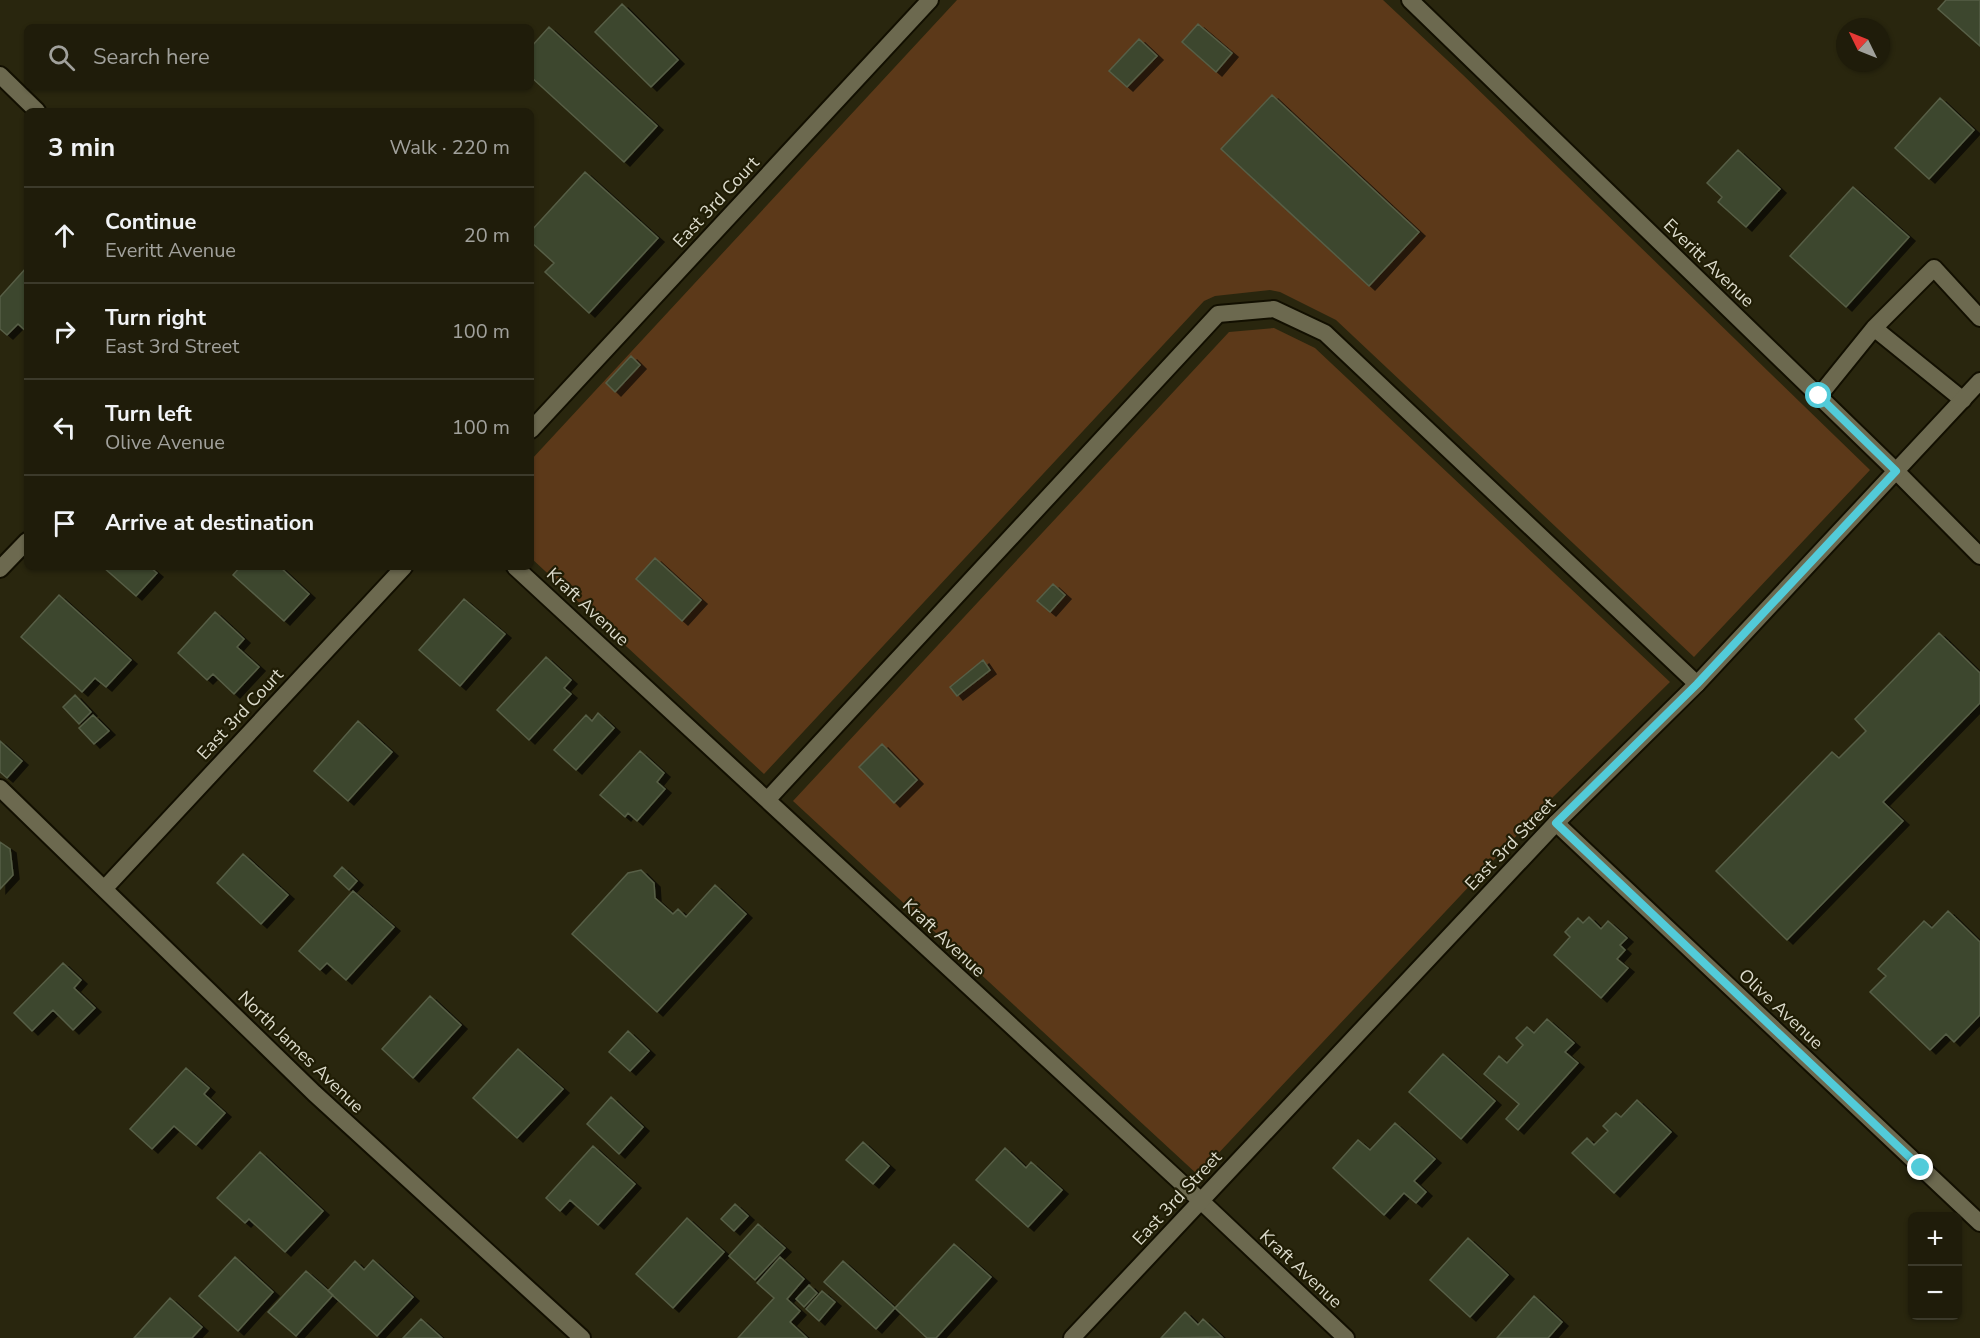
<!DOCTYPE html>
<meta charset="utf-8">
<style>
body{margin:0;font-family:"Nunito Sans",sans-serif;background:#272513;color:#f1f3f6}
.controls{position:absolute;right:18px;bottom:18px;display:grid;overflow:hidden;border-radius:9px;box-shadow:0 2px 4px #0004}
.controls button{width:54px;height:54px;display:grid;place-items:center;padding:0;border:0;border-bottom:2px solid #3c3a2b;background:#1f1c0a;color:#f1f3f6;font:30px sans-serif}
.compass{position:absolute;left:1836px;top:18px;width:54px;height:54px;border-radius:50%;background:#1f1c0a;box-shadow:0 2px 4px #0004;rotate:313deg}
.stop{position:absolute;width:18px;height:18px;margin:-14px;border:4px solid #52cbd9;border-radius:50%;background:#fff}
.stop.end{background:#52cbd9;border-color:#fff;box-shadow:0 2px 6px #0008}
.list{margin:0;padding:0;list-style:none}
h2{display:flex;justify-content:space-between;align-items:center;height:78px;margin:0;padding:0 24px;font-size:26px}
h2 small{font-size:20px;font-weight:400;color:#a1a19c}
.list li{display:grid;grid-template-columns:39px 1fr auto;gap:18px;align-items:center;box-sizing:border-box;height:96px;padding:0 24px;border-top:2px solid #3c3a2b}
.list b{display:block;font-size:22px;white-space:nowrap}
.list p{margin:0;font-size:20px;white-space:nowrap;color:#a1a19c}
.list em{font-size:20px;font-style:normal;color:#a1a19c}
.icon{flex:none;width:33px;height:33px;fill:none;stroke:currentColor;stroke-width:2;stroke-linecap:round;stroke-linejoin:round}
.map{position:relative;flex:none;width:1980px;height:1338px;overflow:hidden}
.search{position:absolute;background:#1f1c0a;box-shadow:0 2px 4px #0004;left:24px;top:24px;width:510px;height:66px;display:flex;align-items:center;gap:15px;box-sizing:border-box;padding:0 21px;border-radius:9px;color:#a1a19c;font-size:22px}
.panel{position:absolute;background:#1f1c0a;box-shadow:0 2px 4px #0004;left:24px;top:108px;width:510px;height:462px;border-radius:9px}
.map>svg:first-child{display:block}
</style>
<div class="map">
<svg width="1980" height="1338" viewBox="0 0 1980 1338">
<defs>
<filter id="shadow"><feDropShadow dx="6" dy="4" stdDeviation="0" flood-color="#0009"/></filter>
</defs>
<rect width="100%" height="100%" fill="#29260e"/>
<!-- green -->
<path fill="#5c3919" d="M957 0H1383L1462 74 1870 470 1694 657 1336 320 1280 292 1270 290 1215 296 1204 301 764 774 531 558V460Z
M1274 328 1315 348 1670 682 1553 797 1198 1175 793 801 1229 332Z"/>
<!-- building -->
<path fill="#3e462e" stroke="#575f46" stroke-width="1.5" filter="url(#shadow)" d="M1946 0H1980V46L1938 9Z
M622 4 678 60 651 87 595 32Z
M1198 24 1232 53 1216 72 1182 42Z
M549 27 657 126 624 162 531 77V47Z
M1139 39 1157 56 1127 87 1109 71Z
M1272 95 1419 232 1369 286 1221 149Z
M1940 98 1974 130 1929 179 1895 148Z
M1738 150 1780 189 1746 227 1718 202 1722 197 1707 183Z
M585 172 658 238 589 313 545 272 554 263 531 242V231Z
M1853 187 1909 237 1846 307 1790 256Z
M27 267V332L18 324 7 335 0 329V297Z
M631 356 640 365 615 392 606 383Z
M655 558 701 600 682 621 636 579Z
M103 567H150L157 573 136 596Z
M240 567H280L309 594 284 621 233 575Z
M1053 584 1065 595 1050 612 1037 601Z
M59 595 131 660 106 687 95 678 82 692 21 637Z
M464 599 505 634 460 686 419 650Z
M215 612 244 639 237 647 259 667 234 694 213 674 207 680 178 653Z
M1939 633 1980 673V703L1883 802 1903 821 1787 940 1716 871 1832 752 1839 758 1866 731 1855 719Z
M546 657 571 680 564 688 571 694 529 740 497 710Z
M983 660 990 670 957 696 950 687Z
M75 695 91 712 79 724 63 707Z
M598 713 614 728 576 770 554 750 586 715 592 721Z
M93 715 109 731 94 744 79 728Z
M358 721 392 752 348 801 314 771Z
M0 741 22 761 7 778 0 772Z
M882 744 917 780 894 803 859 767Z
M640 751 664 773 657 782 665 789 637 821 628 813 625 817 600 795Z
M0 842 10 849 13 875 0 889Z
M243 854 288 895 261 924 217 883Z
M342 867 357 881 349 890 334 876Z
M641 870 654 883 655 898 673 914 678 909 686 917 715 885 746 914 657 1012 572 934 628 873Z
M353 891 394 927 346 980 327 963 320 970 299 951Z
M1948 911 1980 942V1015L1954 1042 1946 1034 1930 1050 1870 992 1886 976 1878 969 1924 921 1932 928Z
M1589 917 1601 929 1608 921 1627 938 1620 945 1625 950 1617 959 1628 968 1601 998 1554 955 1570 937 1565 932 1578 918 1583 923Z
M63 963 81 980 74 988 95 1008 73 1030 53 1010 32 1031 14 1013Z
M430 996 461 1025 413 1078 382 1049Z
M1547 1019 1574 1043 1565 1052 1578 1063 1518 1130 1506 1119 1519 1104 1484 1074 1499 1056 1507 1063 1523 1045 1516 1038 1527 1027 1534 1033Z
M628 1031 649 1051 630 1071 609 1052Z
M518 1049 563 1089 517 1138 473 1098Z
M1443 1054 1495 1101 1461 1139 1409 1092Z
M186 1068 209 1088 204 1094 225 1113 196 1145 174 1126 152 1149 130 1129Z
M611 1097 643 1127 619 1154 587 1124Z
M1637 1100 1671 1132 1614 1193 1572 1153 1587 1138 1594 1145 1608 1131 1603 1126 1616 1113 1621 1117Z
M1395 1123 1435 1159 1414 1181 1426 1192 1416 1203 1404 1193 1384 1215 1333 1168 1358 1140 1370 1150Z
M863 1142 889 1166 873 1184 846 1160Z
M593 1146 635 1184 598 1225 570 1200 560 1211 546 1198Z
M1005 1148 1026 1168 1031 1162 1062 1190 1028 1227 976 1180Z
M260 1152 323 1211 285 1252 249 1219 245 1223 217 1198Z
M735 1204 748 1216 734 1231 721 1219Z
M687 1218 724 1252 673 1308 636 1274Z
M758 1224 785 1248 755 1280 729 1256Z
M1468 1238 1508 1275 1470 1317 1430 1280Z
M954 1244 991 1277 936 1338H927L895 1308Z
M235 1257 273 1292 238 1331 199 1296Z
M780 1257 804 1279 787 1299 800 1311 790 1322 807 1338H738L774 1298 757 1283Z
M373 1260 413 1297 377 1336 328 1291 355 1261 364 1270Z
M843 1261 895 1308 876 1329 824 1282Z
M306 1271 333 1295 296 1336 268 1312Z
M809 1285 817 1293 804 1307 796 1299Z
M822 1291 835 1302 819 1321 806 1309Z
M1534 1296 1562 1322 1548 1338H1497Z
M170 1298 202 1327 192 1338H134Z
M1185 1312 1198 1325 1203 1319 1222 1337 1161 1338Z
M421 1319 442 1338H403Z"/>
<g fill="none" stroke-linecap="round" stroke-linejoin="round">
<!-- service casing -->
<g stroke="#120f00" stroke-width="20">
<path id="service" d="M1874 328 1963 400
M1819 396 1874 328 1934 268 1980 318"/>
</g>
<!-- minor casing -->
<g stroke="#120f00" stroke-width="20">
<path id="minor" d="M1410 0 1896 471 1980 556
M0 75 37 111
M531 430 930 0
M515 567 1201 1201 1346 1338
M0 569 27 541
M0 788 314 1093 582 1338
M767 800 1218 314 1274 309 1325 333 1697 684
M1556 823 1980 1223
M105 888 404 567"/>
</g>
<!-- tertiary casing -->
<g stroke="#120f00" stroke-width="20">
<path id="tertiary" d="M1072 1338 1556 823 1697 684 1980 381"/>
</g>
<!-- service -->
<use href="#service" stroke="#6c694f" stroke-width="16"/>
<!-- minor -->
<use href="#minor" stroke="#6c694f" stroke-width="16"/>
<!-- tertiary -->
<use href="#tertiary" stroke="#6c694f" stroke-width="16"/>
</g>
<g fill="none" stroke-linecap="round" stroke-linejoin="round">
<!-- route -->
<path stroke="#52cbd9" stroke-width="8" d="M1819 396 1896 471 1697 684 1556 823 1921 1168"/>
</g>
<g text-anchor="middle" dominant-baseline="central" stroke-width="4.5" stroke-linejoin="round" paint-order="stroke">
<!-- street labels -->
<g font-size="18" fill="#dcdbcc" stroke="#201d05">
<text transform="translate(716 202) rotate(-47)">East 3rd Court</text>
<text transform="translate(1709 263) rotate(44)">Everitt Avenue</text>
<text transform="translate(588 607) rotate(43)">Kraft Avenue</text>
<text transform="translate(240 714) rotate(-47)">East 3rd Court</text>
<text transform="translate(1510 844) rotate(-46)">East 3rd Street</text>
<text transform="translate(944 938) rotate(43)">Kraft Avenue</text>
<text transform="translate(1781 1009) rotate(43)">Olive Avenue</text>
<text transform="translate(301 1052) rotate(44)">North James Avenue</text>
<text transform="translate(1177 1198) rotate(-47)">East 3rd Street</text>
<text transform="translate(1301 1269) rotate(43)">Kraft Avenue</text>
</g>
</g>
</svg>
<div class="controls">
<button>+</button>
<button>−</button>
</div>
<svg class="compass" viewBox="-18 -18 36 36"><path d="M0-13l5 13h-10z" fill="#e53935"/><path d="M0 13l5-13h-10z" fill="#a1a19c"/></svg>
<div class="stop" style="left:1819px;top:396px"></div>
<div class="stop end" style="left:1921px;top:1168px"></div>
<div class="search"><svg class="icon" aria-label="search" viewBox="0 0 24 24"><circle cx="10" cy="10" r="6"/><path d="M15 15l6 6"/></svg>Search here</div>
<section class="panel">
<h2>3 min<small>Walk · 220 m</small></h2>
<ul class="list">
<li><svg class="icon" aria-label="ahead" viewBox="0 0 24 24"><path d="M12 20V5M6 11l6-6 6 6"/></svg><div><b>Continue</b><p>Everitt Avenue</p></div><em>20 m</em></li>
<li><svg class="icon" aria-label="right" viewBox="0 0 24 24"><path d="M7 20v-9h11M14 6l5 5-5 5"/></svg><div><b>Turn right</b><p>East 3rd Street</p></div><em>100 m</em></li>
<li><svg class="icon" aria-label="left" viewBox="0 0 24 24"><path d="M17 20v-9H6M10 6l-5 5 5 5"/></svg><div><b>Turn left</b><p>Olive Avenue</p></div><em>100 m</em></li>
<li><svg class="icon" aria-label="arrive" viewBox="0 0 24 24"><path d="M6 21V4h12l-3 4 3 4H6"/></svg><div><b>Arrive at destination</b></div></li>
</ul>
</section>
</div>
